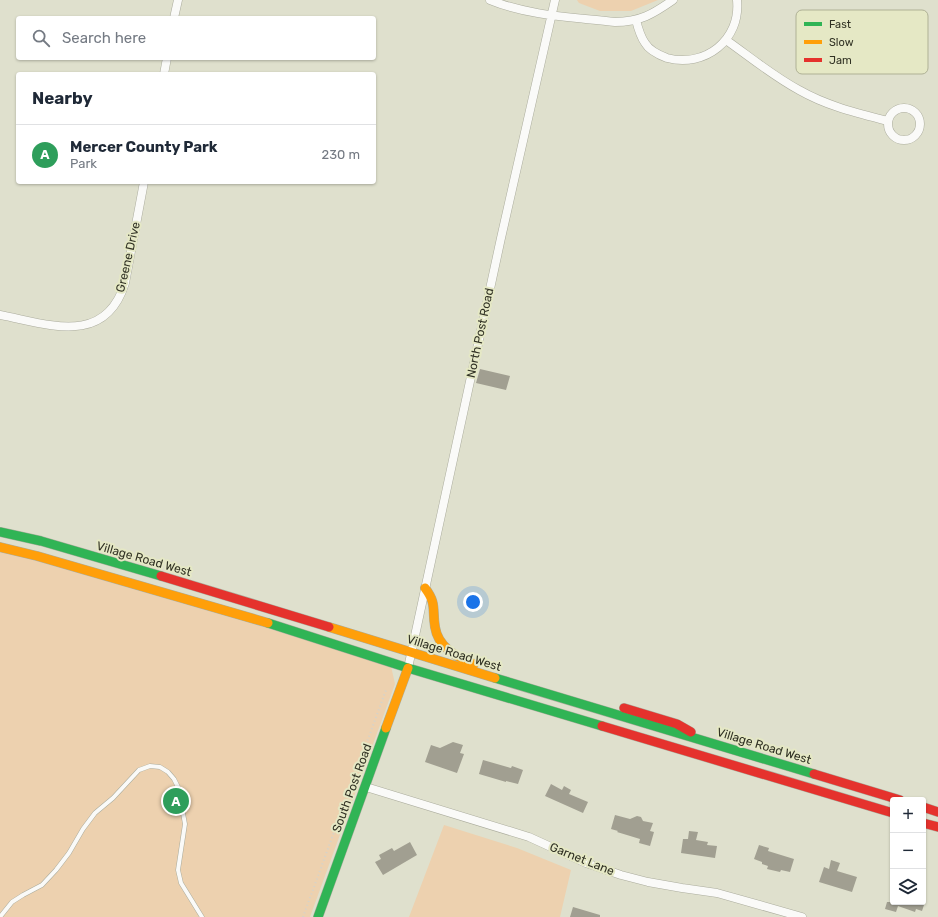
<!DOCTYPE html>
<meta charset="utf-8">
<style>
body{margin:0;font-family:Rubik,sans-serif;background:#f2f2f3;color:#1f2937}
.controls{position:absolute;right:12px;bottom:12px;display:grid;overflow:hidden;border-radius:4px;box-shadow:0 1px 3px #0004}
.controls button{width:36px;height:36px;display:grid;place-items:center;padding:0;border:0;border-bottom:1px solid #e0e1e3;background:#fff;color:#1f2937;font:20px sans-serif}
.you{position:absolute;left:473px;top:602px;width:14px;height:14px;margin:-10px;border:3px solid #fff;border-radius:50%;background:#1a73e8;box-shadow:0 0 0 6px #1a73e833}
.badge{display:grid;place-items:center;width:26px;height:26px;border-radius:50%;background:#0f766e;color:#fff;font-size:13px;font-weight:700}
.pin{position:absolute;translate:-50% -50%;border:2px solid #fff;box-shadow:0 1px 4px #0006}
.list{margin:0;padding:0;list-style:none}
h2{display:flex;justify-content:space-between;align-items:center;height:52px;margin:0;padding:0 16px;font-size:17px}
h2 small{font-size:13px;font-weight:400;color:#747a83}
.list li{display:grid;grid-template-columns:26px 1fr auto;gap:12px;align-items:center;box-sizing:border-box;height:60px;padding:0 16px;border-top:1px solid #e0e1e3}
.list b{display:block;font-size:15px;white-space:nowrap}
.list p{margin:0;font-size:13px;white-space:nowrap;color:#747a83}
.list em{font-size:13px;font-style:normal;color:#747a83}
.icon{flex:none;width:22px;height:22px;fill:none;stroke:currentColor;stroke-width:2;stroke-linecap:round;stroke-linejoin:round}
.map{position:relative;flex:none;width:938px;height:917px;overflow:hidden}
.search{position:absolute;background:#fff;box-shadow:0 1px 3px #0004;left:16px;top:16px;width:360px;height:44px;display:flex;align-items:center;gap:10px;box-sizing:border-box;padding:0 14px;border-radius:4px;color:#747a83;font-size:15px}
.panel{position:absolute;background:#fff;box-shadow:0 1px 3px #0004;left:16px;top:72px;width:360px;height:112px;border-radius:4px}
.map>svg:first-child{display:block}
</style>
<div class="map">
<svg width="938" height="917" viewBox="0 0 938 917">
<rect width="100%" height="100%" fill="#dfe0cd"/>
<!-- green -->
<path fill="#edd1af" d="M577 0H658L631 11H600L579 3Z
M0 550 373 659 391 666 395 684 310 917H0Z
M444 825 517 848 571 870 560 917H409Z"/>
<!-- building -->
<path fill="#a19f91" d="M480 369 510 376 506 390 476 383Z
M453 742 463 745 460 753 464 754 457 773 425 762 431 745 440 748Z
M483 760 511 768 512 766 523 770 518 784 506 781V782L479 774Z
M551 784 562 790 564 786 571 790 569 794 588 802 583 813 545 796Z
M615 815 630 819 637 816 641 817 643 821 653 823 650 831 654 832 650 846 639 843 640 839 617 832 618 831 611 829Z
M689 831 698 832 696 840 708 842 707 845 717 846 715 858 681 853 683 839H688Z
M410 842 417 855 383 875 375 862 381 859 379 855 392 848 394 851Z
M759 845 769 848 768 851 794 859 790 872 781 870 780 872 767 869 768 866 762 864V862L754 859Z
M831 860 840 863 837 871 857 877 852 892 819 882 824 867 829 869Z
M887 902H925L922 911 916 909 915 912 898 906 896 912 885 909Z
M573 907 600 915V917H570Z"/>
<g fill="none" stroke-linecap="round" stroke-linejoin="round">
<!-- lane casing -->
<g stroke="#abac9d" stroke-width="5">
<path id="lane" d="M0 917 12 902 23 895 42 885 56 870 69 853 83 829 95 813 113 798 139 770 150 766 160 767 168 772 174 779 178 787 185 824 178 870 181 883 202 917"/>
</g>
<!-- street casing -->
<g stroke="#abac9d" stroke-width="9">
<path id="street" d="M490 0C529 16 573 17 615 22 640 22 653 14 673 0
M174 18 178 0
M636 20C638 28 640 36 645 43 649 50 659 55 667 58 705 68 741 40 737 0
M726 40C750 57 773 76 799 90 827 106 857 113 888 121
M164 74 167 58
M888 124a16 16 0 1 1 32 0a16 16 0 1 1-32 0Z
M0 315C48 324 105 347 125 283L144 182
M408 668 501 238 555 0
M366 787 529 837 586 863 621 875 648 882 682 888 717 893 802 917"/>
</g>
<!-- fast casing -->
<g stroke="#abac9d" stroke-width="10">
<path id="fast" d="M0 532 41 541 161 576
M268 623 408 668 602 726
M495 678 814 774
M318 917 386 728"/>
</g>
<!-- slow casing -->
<g stroke="#abac9d" stroke-width="10">
<path id="slow" d="M0 547 37 556 268 623
M425 588C437 604 432 609 435 627 438 647 456 657 474 664
M329 627 495 678
M386 728 408 668"/>
</g>
<!-- jam casing -->
<g stroke="#abac9d" stroke-width="10">
<path id="jam" d="M161 576 329 627
M624 708 677 724 691 732
M602 726 893 813
M814 774 900 800
M923 807 938 812
M923 823 938 827"/>
</g>
<!-- path -->
<path stroke="#d2d3cd" stroke-width="2" stroke-dasharray="1 3" stroke-linecap="butt" d="M303 917 386 690"/>
<!-- lane -->
<use href="#lane" stroke="#fafaf8" stroke-width="4"/>
<!-- street -->
<use href="#street" stroke="#fafaf8" stroke-width="8"/>
<!-- fast -->
<use href="#fast" stroke="#30b455" stroke-width="9"/>
<!-- slow -->
<use href="#slow" stroke="#ff9f0a" stroke-width="9"/>
<!-- jam -->
<use href="#jam" stroke="#e5322d" stroke-width="9"/>
</g>
<g text-anchor="middle" dominant-baseline="central" stroke-width="4" stroke-linejoin="round" paint-order="stroke">
<!-- street labels -->
<g font-size="12" fill="#313224" stroke="#e5e8c5">
<text transform="translate(128 257) rotate(-77)">Greene Drive</text>
<text transform="translate(480 333) rotate(-78)">North Post Road</text>
<text transform="translate(144 559) rotate(16)">Village Road West</text>
<text transform="translate(454 653) rotate(17)">Village Road West</text>
<text transform="translate(764 746) rotate(17)">Village Road West</text>
<text transform="translate(352 788) rotate(-70)">South Post Road</text>
<text transform="translate(582 859) rotate(22)">Garnet Lane</text>
</g>
</g>
<!-- legend -->
<rect x="796" y="10" width="132" height="64" rx="6" fill="#e5e8c5" stroke="#afb195" stroke-width="1"/>
<rect x="804" y="22" width="18" height="4" fill="#30b455"/>
<rect x="804" y="40" width="18" height="4" fill="#ff9f0a"/>
<rect x="804" y="58" width="18" height="4" fill="#e5322d"/>
<g font-size="11" fill="#313224">
<text x="829" y="28">Fast</text>
<text x="829" y="46">Slow</text>
<text x="829" y="64">Jam</text>
</g>
</svg>
<div class="controls">
<button>+</button>
<button>−</button>
<button><svg class="icon" aria-label="layers" viewBox="0 0 24 24"><path d="M12 4l9 5-9 5-9-5zM3 14l9 5 9-5"/></svg></button>
</div>
<div class="you"></div>
<div class="pin badge" style="left:176px;top:801px;background:#2e9e5b">A</div>
<div class="search"><svg class="icon" aria-label="search" viewBox="0 0 24 24"><circle cx="10" cy="10" r="6"/><path d="M15 15l6 6"/></svg>Search here</div>
<section class="panel">
<h2>Nearby<small></small></h2>
<ul class="list">
<li><span class="badge" style="background:#2e9e5b">A</span><div><b>Mercer County Park</b><p>Park</p></div><em>230 m</em></li>
</ul>
</section>
</div>
